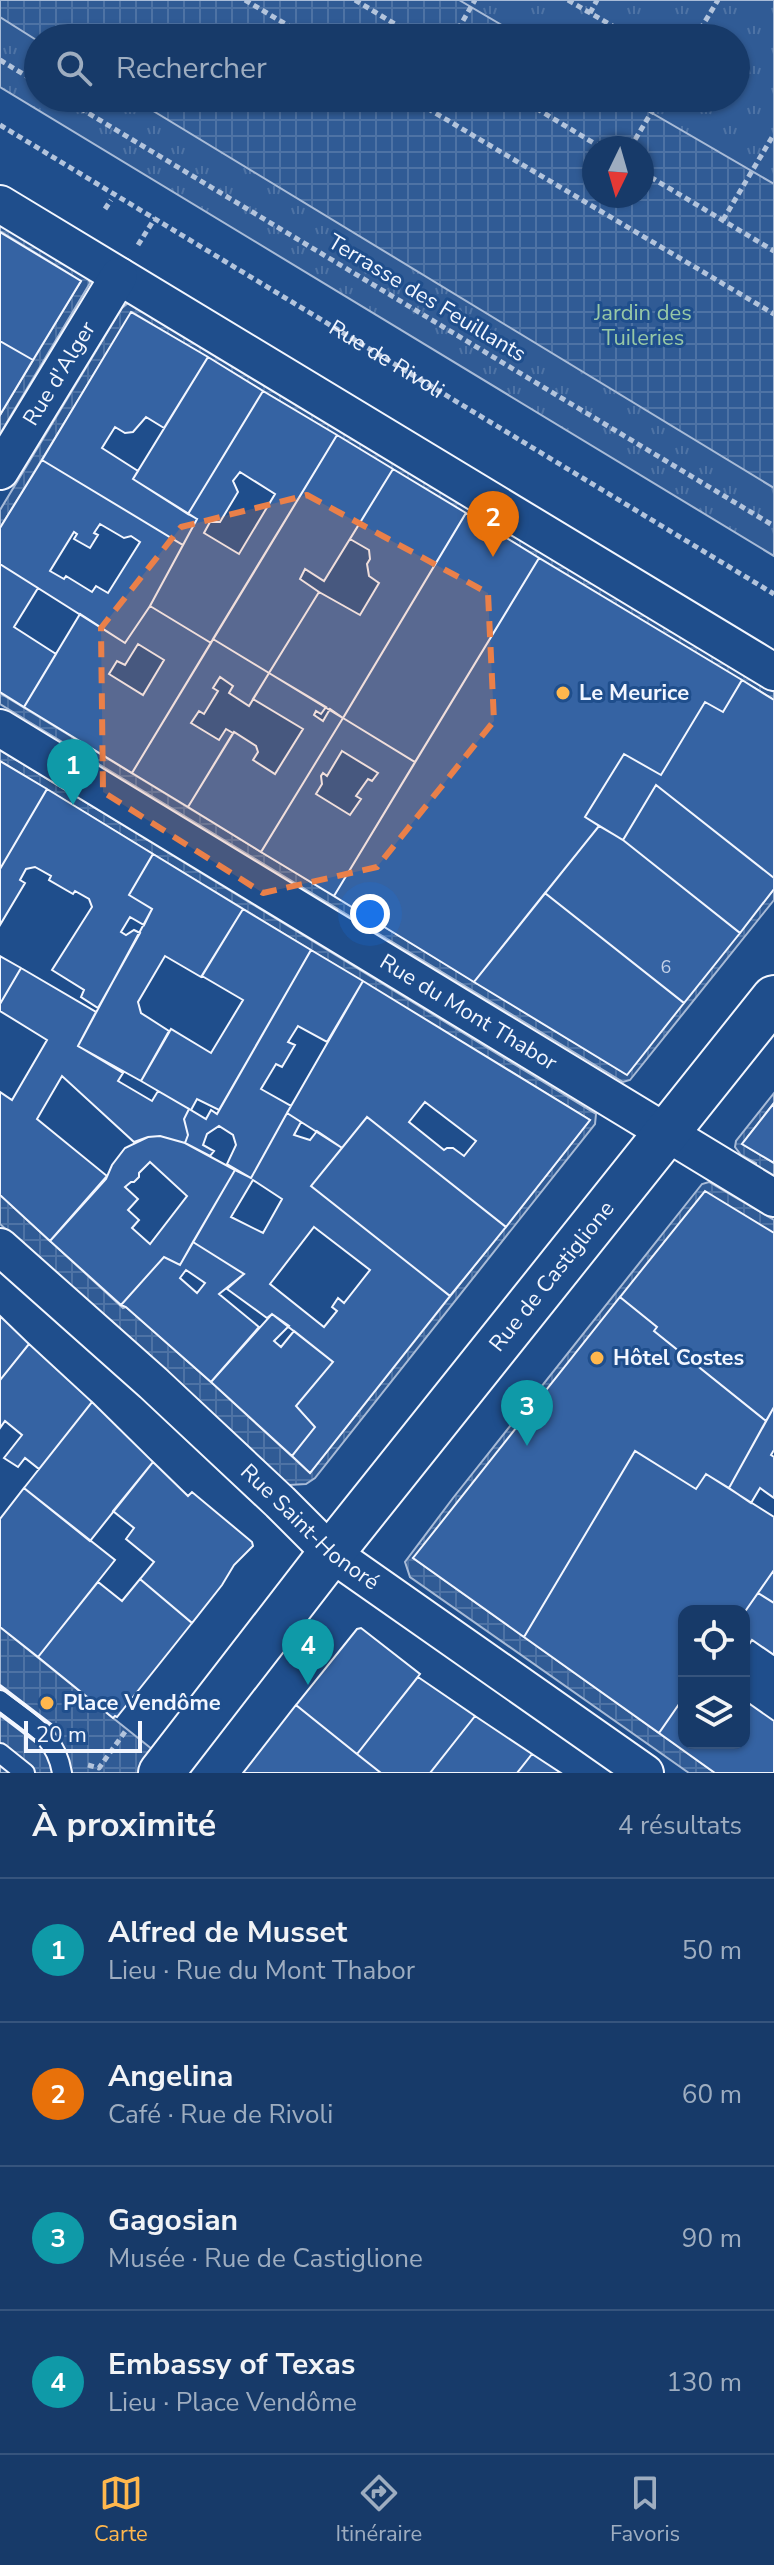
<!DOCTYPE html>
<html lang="fr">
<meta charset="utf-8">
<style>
body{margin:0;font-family:"Nunito Sans",sans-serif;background:#244571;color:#f1f3f6}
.controls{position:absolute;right:24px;bottom:24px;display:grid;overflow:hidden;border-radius:16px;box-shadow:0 2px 6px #0004}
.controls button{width:72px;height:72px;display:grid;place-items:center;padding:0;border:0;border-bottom:2px solid #36547d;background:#173a69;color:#f1f3f6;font:40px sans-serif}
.compass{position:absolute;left:582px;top:136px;width:72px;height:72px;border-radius:50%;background:#173a69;box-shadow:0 2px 6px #0004;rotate:185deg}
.scale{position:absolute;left:24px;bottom:20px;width:118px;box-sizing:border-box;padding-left:8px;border:4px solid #f2f6ff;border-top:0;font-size:22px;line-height:28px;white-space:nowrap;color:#f2f6ff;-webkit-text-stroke:6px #1f4e8c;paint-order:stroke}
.you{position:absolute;left:370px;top:914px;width:28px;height:28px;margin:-20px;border:6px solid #fff;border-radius:50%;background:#1a73e8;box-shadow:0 0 0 12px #1a73e833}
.badge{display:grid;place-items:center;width:52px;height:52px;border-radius:50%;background:#ffb74d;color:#fff;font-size:26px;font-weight:700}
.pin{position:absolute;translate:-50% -66px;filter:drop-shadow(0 2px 4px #0008)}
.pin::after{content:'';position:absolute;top:42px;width:28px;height:24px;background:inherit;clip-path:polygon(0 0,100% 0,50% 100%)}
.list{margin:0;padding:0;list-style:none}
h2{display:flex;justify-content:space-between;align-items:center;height:104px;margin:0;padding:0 32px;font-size:34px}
h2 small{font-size:26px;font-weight:400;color:#9eadc0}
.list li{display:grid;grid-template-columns:52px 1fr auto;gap:24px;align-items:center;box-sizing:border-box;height:144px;padding:0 32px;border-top:2px solid #36547d}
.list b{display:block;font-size:30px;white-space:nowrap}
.list p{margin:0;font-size:26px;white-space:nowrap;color:#9eadc0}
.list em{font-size:26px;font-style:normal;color:#9eadc0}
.icon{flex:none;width:44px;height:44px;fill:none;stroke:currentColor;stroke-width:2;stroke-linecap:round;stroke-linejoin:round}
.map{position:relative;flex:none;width:774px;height:1773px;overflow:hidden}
.search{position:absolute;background:#173a69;box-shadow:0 2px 6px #0004;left:24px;right:24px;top:24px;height:88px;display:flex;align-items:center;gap:20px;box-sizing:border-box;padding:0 28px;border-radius:44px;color:#9eadc0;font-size:30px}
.sheet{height:680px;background:#173a69}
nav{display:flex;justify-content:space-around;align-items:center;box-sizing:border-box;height:112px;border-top:2px solid #36547d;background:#173a69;font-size:22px;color:#9eadc0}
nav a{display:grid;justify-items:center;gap:4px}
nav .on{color:#ffb74d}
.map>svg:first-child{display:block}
</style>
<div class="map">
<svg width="774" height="1773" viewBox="0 0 774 1773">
<defs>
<pattern id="grass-tufts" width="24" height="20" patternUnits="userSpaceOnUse" patternTransform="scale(2)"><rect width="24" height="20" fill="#305b95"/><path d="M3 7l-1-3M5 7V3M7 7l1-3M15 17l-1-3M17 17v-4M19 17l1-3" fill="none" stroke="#4e73a5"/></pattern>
<pattern id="plaza-grid" width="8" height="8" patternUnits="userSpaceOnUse" patternTransform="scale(2)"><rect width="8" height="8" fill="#305b95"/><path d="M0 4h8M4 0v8" fill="none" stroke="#4e73a5"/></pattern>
</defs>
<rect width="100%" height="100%" fill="#1f4e8c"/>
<!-- grass -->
<path fill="url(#grass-tufts)" stroke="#a8bbd7" stroke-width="2" fill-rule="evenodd" d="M0 0H774V556L0 87ZM38 38H736V98H38ZM594 148H642V196H594Z"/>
<!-- plaza -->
<path fill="url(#plaza-grid)" stroke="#a8bbd7" stroke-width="2" fill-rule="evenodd" d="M0 0H459L524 38H38V41L0 17Z
M132 98H626L774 184V488ZM594 148H642V196H594Z
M0 224 88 278 90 283 0 434V415L81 281 0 231Z
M128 303 132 304 774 692V700L132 312 0 528V510L122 308Z
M0 693 626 1074 774 889V900L630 1080 623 1082 26 720 0 704Z
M0 750 596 1114 595 1124 315 1478 306 1484 289 1485 0 1224V1195L123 1308 126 1307 211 1382 310 1473 590 1120 0 761Z
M774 1093V1103L742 1144 774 1163V1187L756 1176V1163L741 1155 735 1147 736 1141Z
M709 1182 774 1220V1233L413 1558 715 1773H689L410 1577 405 1562 453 1498 702 1184Z
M0 1627 113 1718 182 1773H0Z"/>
<!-- building -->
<path fill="#3563a3" stroke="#f2f6ff" stroke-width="2" fill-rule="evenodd" d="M0 232 81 281 33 360 0 341Z
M131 312 208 357 164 428 146 417 133 432 125 433 115 427 102 448 138 471 133 479 197 519 183 545 42 460Z
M0 341 33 360 0 415Z
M208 357 263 391 188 514 133 479Z
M263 391 337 435 211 643 150 606 197 519 188 514ZM240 472 275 494 239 554 204 533 210 522H220L238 492 233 481Z
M337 435 393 469 324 581 305 569 300 579 319 592 269 673 213 639Z
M42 460 183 545 150 606 125 643 0 564V528ZM100 524 124 538 131 536 140 542 108 593 96 586 92 592 66 576 64 579 50 571 74 532 77 534 74 539 90 548 98 535 94 533Z
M393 469 466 513 343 718 269 673 319 592 360 615 379 583 369 576 367 564 370 559 369 550 350 539Z
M466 513 539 558 415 762 343 718Z
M539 558 742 680 723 712 705 702 661 775 624 754 585 817 599 826 474 982 334 896Z
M0 564 38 588 14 627 56 654 24 707 0 692Z
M150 606 211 643 132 773 24 707 80 614 125 643ZM138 644 164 660 143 695 109 674 117 661 125 665Z
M213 639 269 673 249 706 229 693 233 686 220 677 213 688 218 691 204 714 199 711 191 723 219 740 226 729 233 733 188 807 132 773Z
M269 673 326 707 321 714 316 711 314 715 323 721 330 709 343 718 261 852 188 807 234 732 256 746 258 752 253 760 275 774 303 729 253 699Z
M742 680 774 700V878L656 785 623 840 585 817 624 754 661 775 705 702 723 712Z
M343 718 415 762 334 896 261 852ZM342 751 378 773 372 781 368 779 356 796 361 799 350 815 316 794 322 784 321 776 323 773 327 776Z
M0 761 47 789 0 869Z
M656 785 774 878V889L740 933 623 840Z
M47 789 153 854 129 895 152 909 144 925 130 917 121 932 126 935 134 930 140 933 98 1008 81 997 84 990 52 970 92 907 89 899 75 891 73 894 49 880 51 876 35 867 26 869 20 880 25 883 0 925V869Z
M599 826 623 840 740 933 684 1003 545 893Z
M153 854 243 909 201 977 165 956 138 1002 141 1013 169 1031 141 1081 78 1046 152 909 129 895Z
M545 893 684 1003 627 1075 474 982Z
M243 909 311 950 219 1110 197 1099 191 1110 141 1081 171 1029 211 1053 243 1000 202 976Z
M311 950 363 981 327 1042 298 1026 288 1042 295 1045 282 1067 276 1064 261 1089 291 1106 251 1178 227 1164 236 1145 233 1135 219 1126 207 1134 203 1145 214 1151 210 1156 185 1143 188 1135 184 1119 189 1109 206 1119 211 1110 217 1114Z
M0 956 21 968 0 1004Z
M21 968 96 1012 78 1046 123 1073 118 1081 152 1101 158 1091 189 1109 184 1119 188 1135 185 1143 160 1136 148 1137 134 1142 62 1076 37 1119 107 1176 50 1241 0 1195V1092L12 1100 47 1040 0 1011V1004Z
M363 981 590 1120 506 1227 367 1117 342 1148 287 1113ZM425 1102 476 1141 464 1156 453 1148H447L444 1150 409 1122Z
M774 1103V1163L742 1144Z
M287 1113 301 1122 294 1135 310 1140 317 1131 342 1148 311 1186 450 1296 310 1473 292 1456 315 1427 296 1406 333 1362 272 1314 267 1318 227 1289 244 1274 193 1242 235 1170 251 1178ZM253 1180 282 1199 263 1233 231 1217ZM314 1227 370 1270 344 1303 338 1298 332 1307 337 1311 324 1327 270 1284Z
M367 1117 506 1227 450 1296 311 1186Z
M160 1136 185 1143 235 1170 180 1265 164 1257 121 1305 50 1241 106 1179 112 1165 125 1148 148 1137ZM150 1162 187 1196 150 1244 132 1228 139 1220 128 1210 138 1199 125 1187 131 1182H134L139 1177V1173Z
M705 1191 774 1233V1407L766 1421 654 1331 657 1327 620 1297Z
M193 1242 244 1274 219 1294 259 1327 211 1382 126 1307 121 1305 164 1257 180 1265ZM186 1270 205 1283 197 1293 180 1278Z
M620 1297 657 1327 654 1331 766 1421 729 1488 706 1474 696 1489 635 1451 524 1637 413 1558Z
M272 1314 289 1326 274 1341 281 1347 294 1331 333 1362 296 1406 315 1427 292 1456 211 1382Z
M0 1316 29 1344 0 1380Z
M29 1344 92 1402 39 1469 25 1458 18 1467 4 1458 22 1435 5 1421 0 1428V1380Z
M92 1402 153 1462 90 1541 24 1488Z
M774 1407V1450L771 1455 774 1457V1498L760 1488 751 1503 729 1488Z
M635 1451 696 1489 706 1474 774 1517V1570L744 1613 684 1611V1697L659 1733 524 1637Z
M153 1462 188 1496 192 1492 252 1542 253 1546 234 1565 222 1585 192 1623 140 1579 154 1562 126 1539 134 1528 113 1511Z
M24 1488 115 1560 38 1657 0 1627V1519Z
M774 1570V1603L758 1593Z
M140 1579 192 1623 117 1717 115 1716 113 1718 38 1657 98 1582 122 1601Z
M758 1593 774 1603V1655L752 1640 744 1652V1613Z
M361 1628 420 1674 357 1754 296 1705 357 1629Z
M418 1677 475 1716 430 1773H381L357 1754Z
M684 1697V1743H744V1700L774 1721V1773H715L659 1733Z
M296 1705 357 1754 381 1773H243Z
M475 1716 532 1754 517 1773H430Z
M532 1754 561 1773H517Z"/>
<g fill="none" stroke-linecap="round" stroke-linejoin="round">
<!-- lane casing -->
<g stroke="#f2f6ff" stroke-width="22">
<path id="lane" d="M0 1700C28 1722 56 1735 62 1773
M0 1753 25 1773"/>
</g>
<!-- street casing -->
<g stroke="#f2f6ff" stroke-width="40">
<g id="street">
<path d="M0 204 774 672"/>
<path id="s2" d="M0 471 119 276"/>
<path id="s3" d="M0 728 774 1198"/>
<path id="s4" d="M0 1247 153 1383 280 1502 331 1553 645 1773"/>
</g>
</g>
<!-- secondary casing -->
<g stroke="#f2f6ff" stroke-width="48">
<g id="secondary">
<path id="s5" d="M161 1773 331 1553 774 998"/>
</g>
</g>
<!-- path -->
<g stroke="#b3c4dc" stroke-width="5" stroke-dasharray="6 4" stroke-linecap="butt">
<path d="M245 0 309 38"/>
<path d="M355 0 418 38"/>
<path d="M568 0 633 38"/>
<path d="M590 13 597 0"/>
<path d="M453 38 475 0"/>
<path d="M695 38 718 0"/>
<path d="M0 60 38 83"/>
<path d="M63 98 774 526"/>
<path d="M410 98 774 314"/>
<path d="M519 98 602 148"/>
<path id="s1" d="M0 125 774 594"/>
<path d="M630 148 660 98"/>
<path d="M642 172 774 251"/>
<path d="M105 209 111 200"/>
<path d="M723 220 774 134"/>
<path d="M138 245 155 218"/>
<path d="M88 1765 99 1768 127 1729"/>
</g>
<!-- lane -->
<use href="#lane" stroke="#1f4e8c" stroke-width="18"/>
<!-- street -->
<use href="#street" stroke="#1f4e8c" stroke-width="36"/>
<!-- secondary -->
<use href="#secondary" stroke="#1f4e8c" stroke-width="44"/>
<!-- wall -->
<path stroke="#f2f6ff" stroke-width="4" d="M0 1686 51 1725
M0 1714 38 1743"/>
</g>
<!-- marked area -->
<path fill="#ea8049" fill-opacity="0.2" stroke="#ea8049" stroke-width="6" stroke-dasharray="16 10" stroke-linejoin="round" d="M307 495 488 593 494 721 377 867 263 893 103 792 101 628 181 527Z"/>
<!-- markers -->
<g fill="#ffb74d" stroke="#1f4e8c" stroke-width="3">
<circle cx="563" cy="693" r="8"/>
<circle cx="597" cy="1358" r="8"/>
<circle cx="47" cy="1703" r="8"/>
</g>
<g text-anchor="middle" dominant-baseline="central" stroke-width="6" stroke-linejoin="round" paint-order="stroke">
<!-- number labels -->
<g font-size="18" fill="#c3d1e8">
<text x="666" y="967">6</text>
</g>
<!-- street labels -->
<g font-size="22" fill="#f2f6ff" stroke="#1f4e8c">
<text transform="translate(427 298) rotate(31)">Terrasse des Feuillants</text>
<text stroke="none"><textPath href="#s1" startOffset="452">Rue de Rivoli</textPath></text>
<text stroke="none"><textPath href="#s2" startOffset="114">Rue d'Alger</textPath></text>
<text stroke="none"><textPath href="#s3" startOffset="548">Rue du Mont Thabor</textPath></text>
<text stroke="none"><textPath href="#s5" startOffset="632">Rue de Castiglione</textPath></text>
<text stroke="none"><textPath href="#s4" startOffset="418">Rue Saint-Honoré</textPath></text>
</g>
<!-- park labels -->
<g font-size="22" fill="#97c8a6" stroke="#1f4e8c">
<text x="643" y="313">Jardin des<tspan x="643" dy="25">Tuileries</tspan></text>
</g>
<!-- poi labels -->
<g font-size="22" font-weight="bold" fill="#f2f6ff" stroke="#1f4e8c" text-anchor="start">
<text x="579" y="693">Le Meurice</text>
<text x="613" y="1358">Hôtel Costes</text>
<text x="63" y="1703">Place Vendôme</text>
</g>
</g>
</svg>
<div class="controls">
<button><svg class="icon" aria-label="locate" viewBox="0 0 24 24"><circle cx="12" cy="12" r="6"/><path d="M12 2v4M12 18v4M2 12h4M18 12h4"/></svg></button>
<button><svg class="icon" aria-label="layers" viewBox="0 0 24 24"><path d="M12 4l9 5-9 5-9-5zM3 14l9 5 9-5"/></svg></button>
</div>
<svg class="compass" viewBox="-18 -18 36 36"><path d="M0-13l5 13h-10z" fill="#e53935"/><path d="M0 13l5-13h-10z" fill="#9eadc0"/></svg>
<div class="scale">20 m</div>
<div class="you"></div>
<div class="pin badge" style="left:73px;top:805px;background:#0f9aa8">1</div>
<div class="pin badge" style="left:493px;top:557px;background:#e8710a">2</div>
<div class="pin badge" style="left:527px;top:1446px;background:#0f9aa8">3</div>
<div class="pin badge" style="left:308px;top:1685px;background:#0f9aa8">4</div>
<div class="search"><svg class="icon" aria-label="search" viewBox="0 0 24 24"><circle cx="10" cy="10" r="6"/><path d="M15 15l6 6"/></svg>Rechercher</div>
</div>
<section class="sheet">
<h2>À proximité<small>4 résultats</small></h2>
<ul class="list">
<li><span class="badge" style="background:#0f9aa8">1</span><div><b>Alfred de Musset</b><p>Lieu · Rue du Mont Thabor</p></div><em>50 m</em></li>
<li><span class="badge" style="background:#e8710a">2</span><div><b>Angelina</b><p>Café · Rue de Rivoli</p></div><em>60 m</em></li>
<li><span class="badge" style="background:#0f9aa8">3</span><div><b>Gagosian</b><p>Musée · Rue de Castiglione</p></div><em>90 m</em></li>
<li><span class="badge" style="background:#0f9aa8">4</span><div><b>Embassy of Texas</b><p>Lieu · Place Vendôme</p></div><em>130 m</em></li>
</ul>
</section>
<nav>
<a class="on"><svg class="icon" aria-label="map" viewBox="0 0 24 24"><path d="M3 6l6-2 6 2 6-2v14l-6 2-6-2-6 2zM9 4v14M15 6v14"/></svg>Carte</a>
<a><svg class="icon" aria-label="directions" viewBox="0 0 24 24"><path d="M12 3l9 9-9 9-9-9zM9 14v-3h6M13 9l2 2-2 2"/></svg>Itinéraire</a>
<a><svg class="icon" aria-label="saved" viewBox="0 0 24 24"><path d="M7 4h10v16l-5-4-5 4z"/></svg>Favoris</a>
</nav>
